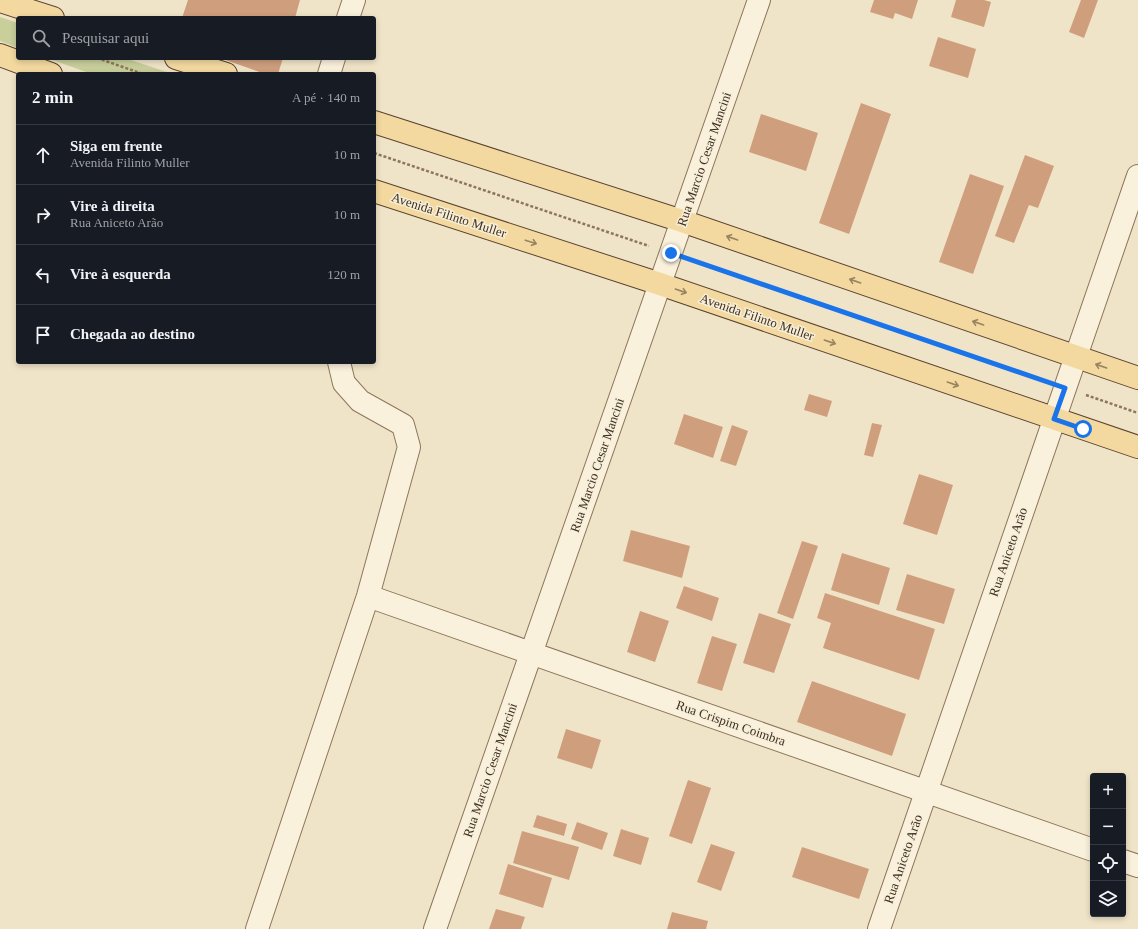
<!DOCTYPE html>
<html lang="pt">
<meta charset="utf-8">
<style>
body{margin:0;font-family:Georgia,serif;background:#242831;color:#f1f3f6}
.controls{position:absolute;right:12px;bottom:12px;display:grid;overflow:hidden;border-radius:4px;box-shadow:0 2px 6px #0003}
.controls button{width:36px;height:36px;display:grid;place-items:center;padding:0;border:0;border-bottom:1px solid #363941;background:#171b24;color:#f1f3f6;font:20px sans-serif}
.stop{position:absolute;width:12px;height:12px;margin:-9px;border:3px solid #1a73e8;border-radius:50%;background:#fff}
.stop.end{background:#1a73e8;border-color:#fff;box-shadow:0 1px 4px #0008}
.list{margin:0;padding:0;list-style:none}
h2{display:flex;justify-content:space-between;align-items:center;height:52px;margin:0;padding:0 16px;font-size:17px}
h2 small{font-size:13px;font-weight:400;color:#9ea1a6}
.list li{display:grid;grid-template-columns:26px 1fr auto;gap:12px;align-items:center;box-sizing:border-box;height:60px;padding:0 16px;border-top:1px solid #363941}
.list b{display:block;font-size:15px;white-space:nowrap}
.list p{margin:0;font-size:13px;white-space:nowrap;color:#9ea1a6}
.list em{font-size:13px;font-style:normal;color:#9ea1a6}
.icon{flex:none;width:22px;height:22px;fill:none;stroke:currentColor;stroke-width:2;stroke-linecap:round;stroke-linejoin:round}
.map{position:relative;flex:none;width:1138px;height:929px;overflow:hidden}
.search{position:absolute;background:#171b24;box-shadow:0 2px 6px #0003;left:16px;top:16px;width:360px;height:44px;display:flex;align-items:center;gap:10px;box-sizing:border-box;padding:0 14px;border-radius:4px;color:#9ea1a6;font-size:15px}
.panel{position:absolute;background:#171b24;box-shadow:0 2px 6px #0003;left:16px;top:72px;width:360px;height:292px;border-radius:4px}
.map>svg:first-child{display:block}
</style>
<div class="map">
<svg width="1138" height="929" viewBox="0 0 1138 929">
<rect width="100%" height="100%" fill="#f0e4c8"/>
<!-- green -->
<path fill="#c9cf9b" d="M0 17 18 23V48L0 41Z
M47 58H125L173 74H92Z"/>
<!-- building -->
<path fill="#cf9f7d" d="M188 0H300L295 18H182Z
M874 0H918L912 19 895 13 893 19 870 12Z
M956 0H984L991 2 984 27 951 17Z
M1081 0H1098L1084 38 1069 32Z
M938 37 976 49 968 78 929 66Z
M220 58H283L278 74H265Z
M861 103 891 114 849 234 819 223Z
M761 114 818 133 806 171 749 152Z
M1025 155 1054 166 1038 208 1029 205 1014 243 995 236Z
M970 174 1004 186 973 274 939 262Z
M809 394 832 401 827 417 804 410Z
M684 414 723 427 713 458 674 444Z
M872 423 882 425 873 457 864 455Z
M732 425 748 431 736 466 720 461Z
M919 474 953 485 937 535 903 524Z
M631 530 690 546 682 578 623 561Z
M802 541 818 546 793 619 777 613Z
M842 553 890 568 879 605 831 590Z
M907 574 955 589 944 624 896 610Z
M684 586 719 598 712 621 676 608Z
M825 593 935 629 919 680 823 648 831 623 817 618Z
M640 611 669 621 655 662 627 652Z
M759 613 791 624 774 673 743 663Z
M712 636 737 644 722 691 697 683Z
M812 681 906 714 892 756 797 722Z
M566 729 601 740 592 769 557 758Z
M688 780 711 788 692 844 669 836Z
M537 815 567 824 564 836 533 827Z
M577 822 608 833 602 850 571 839Z
M621 829 649 838 641 865 613 856Z
M522 831 579 847 569 880 513 863Z
M711 844 735 852 721 891 697 882Z
M802 847 869 869 859 899 792 877Z
M508 864 552 878 543 908 499 894Z
M496 909 525 917 521 929H489Z
M672 912 708 921 706 929H667Z"/>
<g fill="none" stroke-linecap="round" stroke-linejoin="round">
<!-- minor casing -->
<g stroke="#8d765c" stroke-width="24">
<path id="minor" d="M348 18 354 0
M329 74 334 58
M368 596 1093 850
M1123 861 1138 866
M257 929 368 596 409 447 403 425 360 401 344 383 339 362
M435 929 759 0
M879 929 1138 176"/>
</g>
<!-- major casing -->
<g stroke="#5b4430" stroke-width="24">
<path id="major" d="M0 1 53 18
M0 55 51 74
M176 58 226 74
M374 122 682 221 1138 378
M374 191 660 284 1138 447"/>
</g>
<!-- path -->
<path stroke="#8d765c" stroke-width="2.5" stroke-dasharray="3 2" stroke-linecap="butt" d="M97 58 143 74
M374 153 649 246
M692 260 1045 381
M1086 395 1138 413"/>
<!-- minor -->
<use href="#minor" stroke="#faf1dc" stroke-width="22"/>
<!-- major -->
<use href="#major" stroke="#f3d9a0" stroke-width="22"/>
</g>
<!-- one-way arrows -->
<defs><path id="oneway-shaft" d="M-6 0H5M1.5-3L5.5 0L1.5 3" fill="none" stroke-width="1.6" stroke-linecap="round" stroke-linejoin="round"/></defs>
<g stroke="#988460">
<use href="#oneway-shaft" transform="translate(732 238) rotate(-161)"/>
<use href="#oneway-shaft" transform="translate(531 242) rotate(18)"/>
<use href="#oneway-shaft" transform="translate(855 281) rotate(-161)"/>
<use href="#oneway-shaft" transform="translate(681 291) rotate(19)"/>
<use href="#oneway-shaft" transform="translate(978 323) rotate(-161)"/>
<use href="#oneway-shaft" transform="translate(830 342) rotate(19)"/>
<use href="#oneway-shaft" transform="translate(1101 366) rotate(-161)"/>
<use href="#oneway-shaft" transform="translate(953 384) rotate(19)"/>
</g>
<g fill="none" stroke-linecap="round" stroke-linejoin="round">
<!-- route -->
<path stroke="#1a73e8" stroke-width="5" d="M671 253 1065 388 1054 419 1083 429"/>
</g>
<g text-anchor="middle" dominant-baseline="central" stroke-width="3" stroke-linejoin="round" paint-order="stroke">
<!-- street labels -->
<g font-size="13" fill="#3d2e20" stroke="#f7eed8">
<text transform="translate(704 159) rotate(-71)">Rua Marcio Cesar Mancini</text>
<text transform="translate(449 215) rotate(18)">Avenida Filinto Muller</text>
<text transform="translate(757 317) rotate(19)">Avenida Filinto Muller</text>
<text transform="translate(597 465) rotate(-71)">Rua Marcio Cesar Mancini</text>
<text transform="translate(1008 552) rotate(-71)">Rua Aniceto Arão</text>
<text transform="translate(731 723) rotate(19)">Rua Crispim Coimbra</text>
<text transform="translate(490 770) rotate(-71)">Rua Marcio Cesar Mancini</text>
<text transform="translate(903 859) rotate(-71)">Rua Aniceto Arão</text>
</g>
</g>
</svg>
<div class="controls">
<button>+</button>
<button>−</button>
<button><svg class="icon" aria-label="locate" viewBox="0 0 24 24"><circle cx="12" cy="12" r="6"/><path d="M12 2v4M12 18v4M2 12h4M18 12h4"/></svg></button>
<button><svg class="icon" aria-label="layers" viewBox="0 0 24 24"><path d="M12 4l9 5-9 5-9-5zM3 14l9 5 9-5"/></svg></button>
</div>
<div class="stop" style="left:1083px;top:429px"></div>
<div class="stop end" style="left:671px;top:253px"></div>
<div class="search"><svg class="icon" aria-label="search" viewBox="0 0 24 24"><circle cx="10" cy="10" r="6"/><path d="M15 15l6 6"/></svg>Pesquisar aqui</div>
<section class="panel">
<h2>2 min<small>A pé · 140 m</small></h2>
<ul class="list">
<li><svg class="icon" aria-label="ahead" viewBox="0 0 24 24"><path d="M12 20V5M6 11l6-6 6 6"/></svg><div><b>Siga em frente</b><p>Avenida Filinto Muller</p></div><em>10 m</em></li>
<li><svg class="icon" aria-label="right" viewBox="0 0 24 24"><path d="M7 20v-9h11M14 6l5 5-5 5"/></svg><div><b>Vire à direita</b><p>Rua Aniceto Arão</p></div><em>10 m</em></li>
<li><svg class="icon" aria-label="left" viewBox="0 0 24 24"><path d="M17 20v-9H6M10 6l-5 5 5 5"/></svg><div><b>Vire à esquerda</b></div><em>120 m</em></li>
<li><svg class="icon" aria-label="arrive" viewBox="0 0 24 24"><path d="M6 21V4h12l-3 4 3 4H6"/></svg><div><b>Chegada ao destino</b></div></li>
</ul>
</section>
</div>
